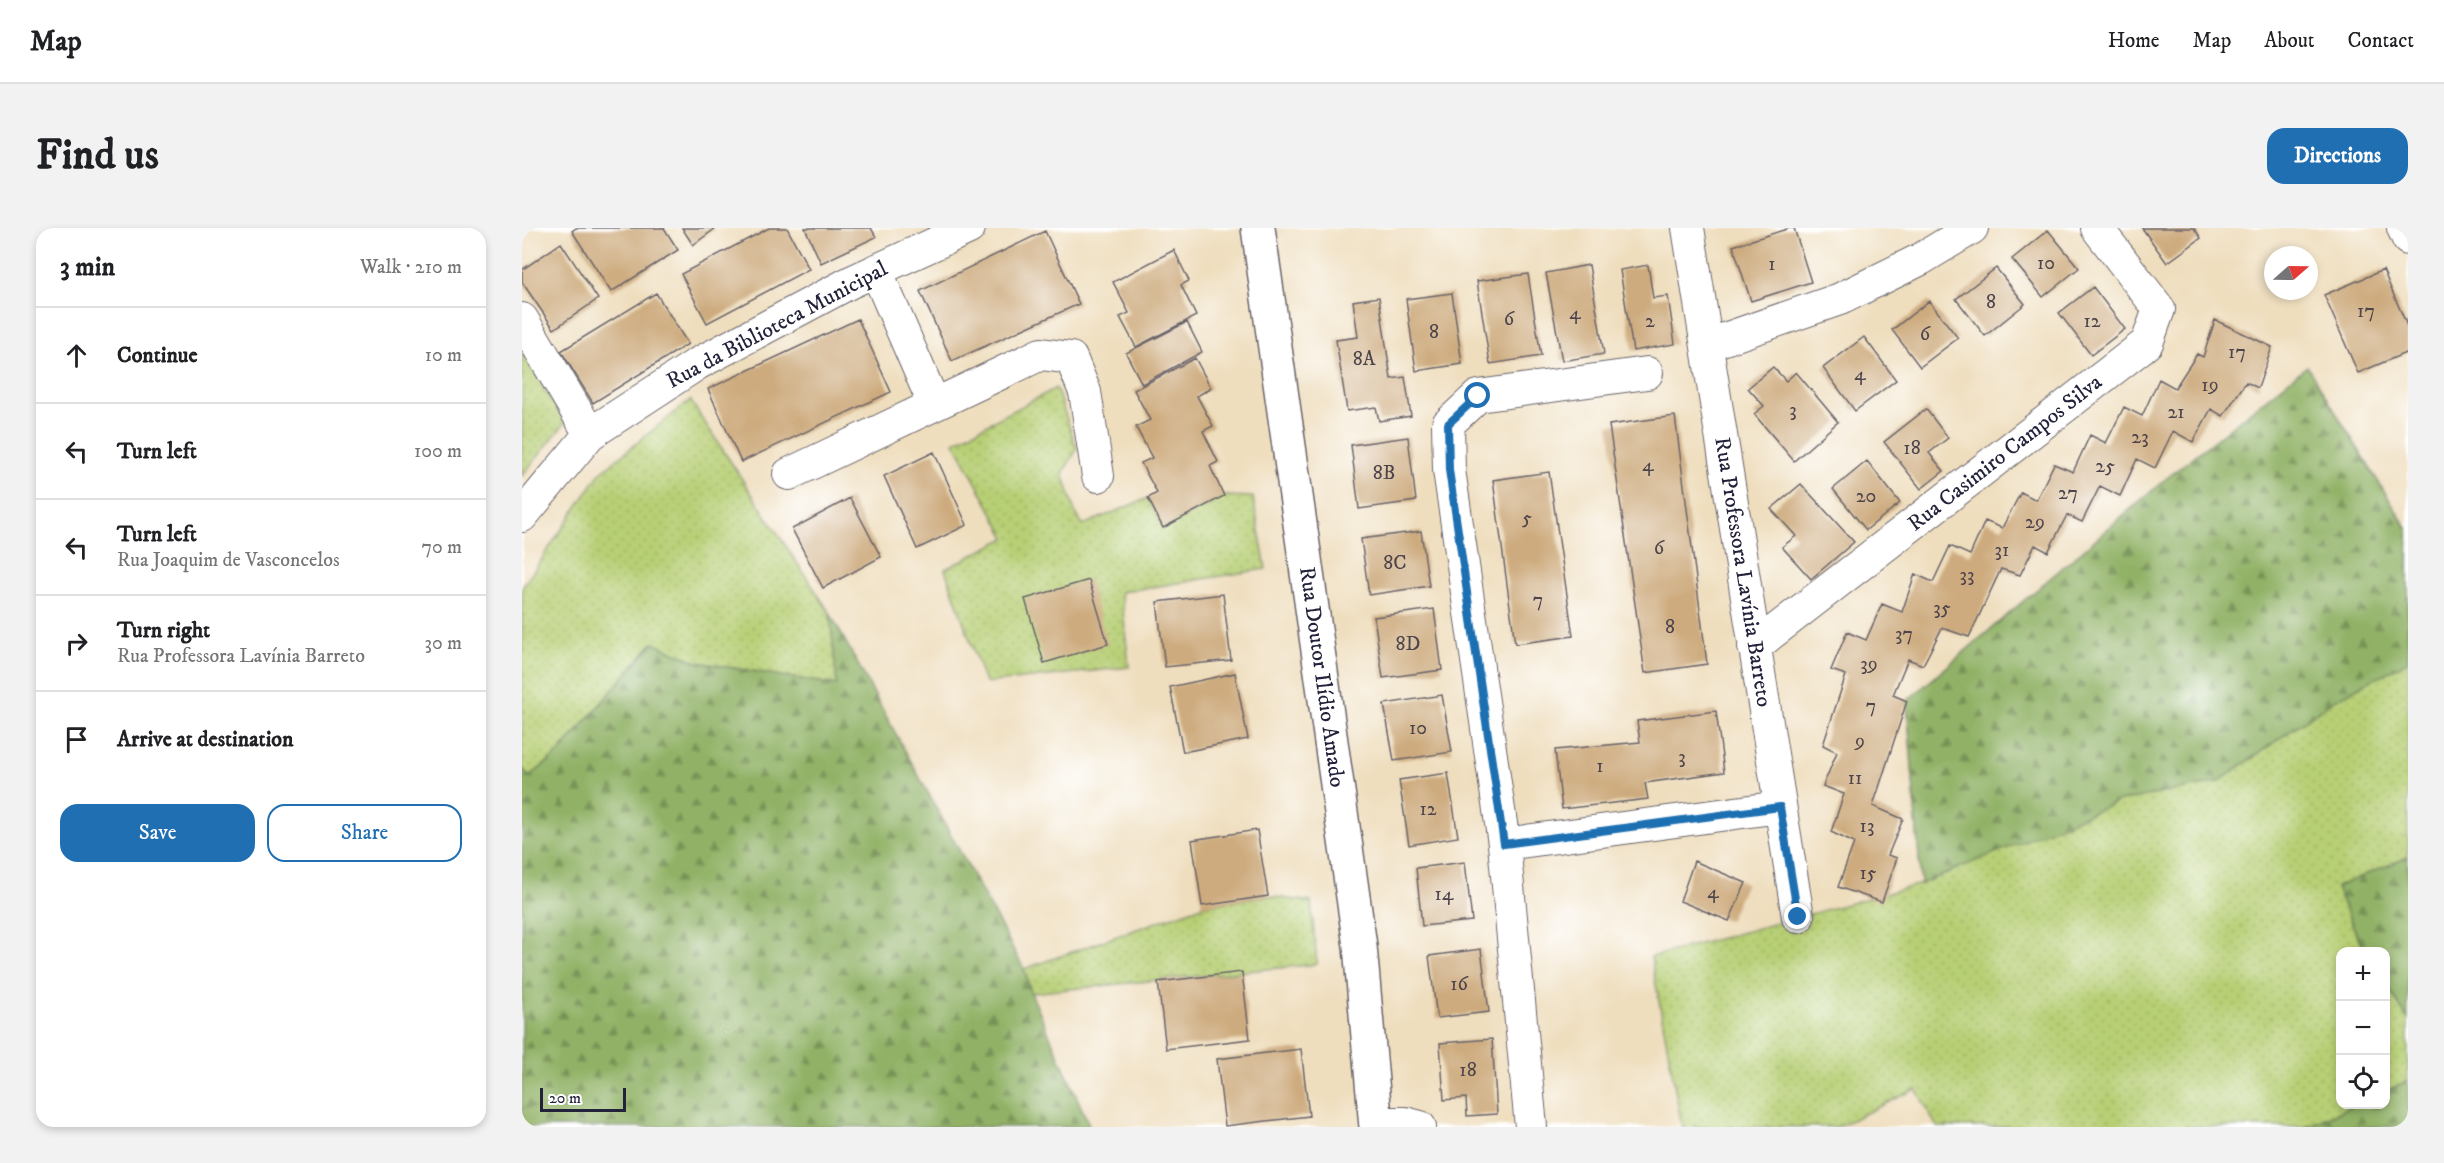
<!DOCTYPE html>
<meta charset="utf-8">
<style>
body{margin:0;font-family:"IM FELL DW Pica",serif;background:#f2f2f2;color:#202124}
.controls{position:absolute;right:18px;bottom:18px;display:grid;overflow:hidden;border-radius:12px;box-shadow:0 3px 9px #0003}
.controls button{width:54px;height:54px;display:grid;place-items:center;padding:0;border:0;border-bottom:2px solid #e0e0e0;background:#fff;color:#202124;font:30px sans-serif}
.compass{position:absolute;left:1742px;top:18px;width:54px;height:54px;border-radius:50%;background:#fff;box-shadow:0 3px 9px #0003;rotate:70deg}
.scale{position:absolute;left:18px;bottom:15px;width:86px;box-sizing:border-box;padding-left:6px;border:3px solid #22223b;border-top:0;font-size:16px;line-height:21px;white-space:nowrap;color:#22223b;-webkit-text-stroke:4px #fff;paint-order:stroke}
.stop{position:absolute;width:18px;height:18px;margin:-14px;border:4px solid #1f6fb2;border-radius:50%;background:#fff}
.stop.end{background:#1f6fb2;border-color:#fff;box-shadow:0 2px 6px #0008}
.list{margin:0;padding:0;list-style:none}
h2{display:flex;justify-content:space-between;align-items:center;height:78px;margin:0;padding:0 24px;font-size:26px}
h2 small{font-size:20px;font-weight:400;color:#757577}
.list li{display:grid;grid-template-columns:39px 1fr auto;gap:18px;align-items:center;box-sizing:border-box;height:96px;padding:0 24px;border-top:2px solid #e0e0e0}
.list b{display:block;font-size:22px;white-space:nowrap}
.list p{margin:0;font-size:20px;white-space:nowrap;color:#757577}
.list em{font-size:20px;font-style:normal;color:#757577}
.actions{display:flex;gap:12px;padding:18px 24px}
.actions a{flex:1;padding:14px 0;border:2px solid #1f6fb2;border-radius:18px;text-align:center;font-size:21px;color:#1f6fb2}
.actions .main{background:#1f6fb2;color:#fff}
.icon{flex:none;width:33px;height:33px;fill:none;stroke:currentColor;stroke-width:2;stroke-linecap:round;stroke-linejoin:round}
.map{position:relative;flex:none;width:1886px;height:899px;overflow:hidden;border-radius:18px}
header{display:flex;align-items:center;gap:36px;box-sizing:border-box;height:84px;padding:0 30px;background:#fff;border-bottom:2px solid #e0e0e0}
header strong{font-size:28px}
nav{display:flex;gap:33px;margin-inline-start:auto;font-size:21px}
.intro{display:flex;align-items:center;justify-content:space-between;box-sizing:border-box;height:144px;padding:0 36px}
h1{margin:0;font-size:42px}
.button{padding:15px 27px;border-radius:18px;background:#1f6fb2;color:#fff;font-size:21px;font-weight:700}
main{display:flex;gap:36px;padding:0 36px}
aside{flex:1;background:#fff;border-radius:18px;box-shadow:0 3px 9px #0003}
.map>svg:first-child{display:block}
</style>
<header>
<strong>Map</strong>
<nav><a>Home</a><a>Map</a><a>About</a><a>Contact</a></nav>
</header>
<div class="intro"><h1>Find us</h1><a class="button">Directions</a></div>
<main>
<aside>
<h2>3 min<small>Walk · 210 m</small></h2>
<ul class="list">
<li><svg class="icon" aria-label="ahead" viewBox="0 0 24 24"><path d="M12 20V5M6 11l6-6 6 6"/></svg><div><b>Continue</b></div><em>10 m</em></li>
<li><svg class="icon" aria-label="left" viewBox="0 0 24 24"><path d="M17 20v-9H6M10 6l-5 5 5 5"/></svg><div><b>Turn left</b></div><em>100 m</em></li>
<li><svg class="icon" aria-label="left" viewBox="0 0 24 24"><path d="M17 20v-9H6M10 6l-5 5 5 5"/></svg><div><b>Turn left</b><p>Rua Joaquim de Vasconcelos</p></div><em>70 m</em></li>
<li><svg class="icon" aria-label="right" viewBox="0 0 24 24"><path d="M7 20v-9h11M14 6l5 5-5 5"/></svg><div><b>Turn right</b><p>Rua Professora Lavínia Barreto</p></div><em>30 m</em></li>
<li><svg class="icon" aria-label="arrive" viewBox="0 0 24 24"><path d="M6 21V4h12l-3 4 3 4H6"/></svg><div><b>Arrive at destination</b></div></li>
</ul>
<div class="actions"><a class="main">Save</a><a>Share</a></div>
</aside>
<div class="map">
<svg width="1886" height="899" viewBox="0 0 1886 899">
<defs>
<pattern id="grass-dots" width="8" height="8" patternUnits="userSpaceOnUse" patternTransform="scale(1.5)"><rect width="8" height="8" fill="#b7cf74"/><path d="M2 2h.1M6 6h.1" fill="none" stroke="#9db165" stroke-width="1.8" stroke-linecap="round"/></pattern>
<pattern id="forest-firs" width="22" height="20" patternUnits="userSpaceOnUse" patternTransform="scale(1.5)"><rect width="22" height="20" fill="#91b266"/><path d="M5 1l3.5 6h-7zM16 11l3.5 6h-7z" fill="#769055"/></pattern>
</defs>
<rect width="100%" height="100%" fill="#fff"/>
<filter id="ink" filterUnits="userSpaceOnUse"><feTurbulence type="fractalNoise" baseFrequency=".0167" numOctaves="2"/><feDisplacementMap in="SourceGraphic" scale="12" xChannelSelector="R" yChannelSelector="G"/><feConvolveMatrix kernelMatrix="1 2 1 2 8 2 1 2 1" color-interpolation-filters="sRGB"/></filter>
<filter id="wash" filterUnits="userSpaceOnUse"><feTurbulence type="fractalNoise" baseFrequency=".008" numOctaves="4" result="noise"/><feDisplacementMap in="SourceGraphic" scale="24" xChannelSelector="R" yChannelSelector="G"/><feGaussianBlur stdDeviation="1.35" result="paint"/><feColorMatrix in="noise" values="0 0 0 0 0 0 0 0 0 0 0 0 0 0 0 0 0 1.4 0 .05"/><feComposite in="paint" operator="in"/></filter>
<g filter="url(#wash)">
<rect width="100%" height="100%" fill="#efdebe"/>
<!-- grass -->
<path fill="url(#grass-dots)" stroke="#6c7858" stroke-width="1.5" d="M0 124 43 195 0 248Z
M1785 138 1886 302V629L1814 660 1842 723 1818 724V876L1833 877 1783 899H1415L1394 861 1315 899H1160L1129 729 1399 656 1385 473 1645 250Z
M534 160 555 221 541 245 553 284 561 297 626 270 641 300 702 268 731 269 744 341 599 364 607 439 463 455 423 341 484 310 432 214Z
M168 172 308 385 315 457 175 434 131 415 36 526 7 549 0 540V360L78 245Z
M746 668 789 674 795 736 509 765 502 741 680 678Z
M1864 757 1886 791V853L1864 863Z"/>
<!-- forest -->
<path fill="url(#forest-firs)" stroke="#5a6a50" stroke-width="1.5" d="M1785 138 1886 302V433L1809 474 1695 555 1598 573 1399 656 1385 473 1645 250Z
M308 385 502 741 509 765 568 899H0V540L7 549 36 526 131 415 175 434 315 457Z
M1886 629V791L1864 757V724L1842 723 1814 659Z
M1886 853V899H1783L1833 877 1864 876V863Z"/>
<g id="blocks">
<!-- building -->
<path fill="#cdab7e" d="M54 0H142L156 22 89 64 50 3Z
M160 0H194L171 17Z
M247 0H265L287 41 185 95 159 46Z
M283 0H349L354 9 299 35Z
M1268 0H1272L1289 54 1229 73 1211 18Z
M1620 0H1672L1679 10 1645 35Z
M1526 2 1557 40 1521 69 1490 31Z
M523 3 557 76 430 133 398 63Z
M39 15 76 71 32 101 0 54V42Z
M652 22 667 53 659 57 674 88 614 119 598 89 607 85 591 54Z
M1067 37 1082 126 1040 133 1024 45Z
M1126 37 1131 70 1146 68 1153 116 1111 123 1098 42Z
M1474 40 1503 76 1463 108 1434 71Z
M1861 42 1886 100V124L1836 145 1802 67Z
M1006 46 1019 128 968 136 955 53Z
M1571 59 1603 101 1569 127 1537 85Z
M134 65 166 116 71 175 39 123Z
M930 65 940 136 894 143 884 71Z
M857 69 869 151 883 149 889 188 857 193 854 179 825 183 814 112 836 109 831 73Z
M1407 73 1436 110 1398 139 1370 102Z
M336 91 369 164 219 234 186 161Z
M1693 92 1750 119 1736 160 1724 154 1701 188 1689 181 1671 214 1651 203 1633 240 1615 231 1598 268 1578 258 1560 294 1545 287 1526 324 1513 317 1498 347 1479 341 1447 409 1420 400 1401 437 1386 431 1371 467 1385 473 1351 578 1381 591 1366 627 1375 630 1360 674 1316 659 1332 615 1309 604 1322 566 1301 558 1315 524 1301 517 1324 447 1309 442 1325 404 1344 412 1360 376 1380 384 1393 346 1411 354 1428 318 1448 327 1463 293 1480 300 1499 264 1514 272 1532 236 1551 244 1568 207 1584 215 1602 179 1620 188 1637 151 1653 160 1675 126 1681 129Z
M665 94 680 124 620 156 604 125Z
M1342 109 1374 152 1333 183 1301 140Z
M673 130 689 160 675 168 691 198 681 203 696 234 688 238 702 268 641 300 626 270 635 265 619 235 630 230 614 199 628 192 612 162Z
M1251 139 1264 153 1274 144 1316 194 1272 233 1232 186 1242 178 1226 160Z
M1404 181 1426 210 1407 225 1422 243 1399 261 1362 214Z
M1153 188 1185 436 1123 445 1087 197Z
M886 209 894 273 837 281 829 217Z
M412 224 445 297 395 321 362 248Z
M1345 233 1378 275 1344 302 1311 261Z
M1027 244 1051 408 993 416 971 252Z
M1279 256 1332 314 1289 351 1260 319 1274 308 1249 281Z
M328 270 359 329 301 360 270 301Z
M899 303 907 358 847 367 839 311Z
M567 352 586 416 522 435 503 371Z
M701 366 709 432 643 439 635 374Z
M912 381 920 442 861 450 852 389Z
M713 445 726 511 661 524 648 459Z
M920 467 930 524 872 533 862 476Z
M1194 483 1202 544 1123 555 1126 571 1040 581 1033 522 1118 514 1115 493Z
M926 545 936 609 887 617 877 552Z
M735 602 746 668 680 678 670 612Z
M1172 633 1224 655 1207 693 1158 673Z
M943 634 950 693 900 698 894 640Z
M959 721 967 784 915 790 907 728Z
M720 744 728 811 644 821 636 754Z
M970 811 975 886 945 888 944 870 922 872 918 815Z
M779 821 787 888 703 898 695 831Z"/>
</g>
</g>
<g filter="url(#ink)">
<use href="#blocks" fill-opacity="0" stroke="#6a6469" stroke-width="1.5"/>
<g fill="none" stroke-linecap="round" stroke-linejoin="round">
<!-- minor casing -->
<g stroke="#6a6469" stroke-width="34">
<path id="minor" d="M1166 0 1276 689
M1881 0 1886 11
M354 42 412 176
M0 91 68 206
M1185 117 1318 71 1399 31 1450 0
M267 246 519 126 549 130 563 164 576 248
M0 288 68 206 175 136 329 54 447 0
M1232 419 1625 115 1637 81 1575 0
M982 616 1258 579
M854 895H883L898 899
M1009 899 982 616 927 242 926 196 956 168 1125 145"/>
</g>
<!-- tertiary casing -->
<g stroke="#6a6469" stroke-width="36">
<path id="tertiary" d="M736 0 838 718 854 899"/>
</g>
<!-- minor -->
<use href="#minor" stroke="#fff" stroke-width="32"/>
<!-- tertiary -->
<use href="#tertiary" stroke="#fff" stroke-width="33"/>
</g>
</g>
<g fill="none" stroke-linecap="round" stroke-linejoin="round" filter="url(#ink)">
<!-- route -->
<path stroke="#1f6fb2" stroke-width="8" d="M956 168 926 196 927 242 982 616 1258 579 1276 689"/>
</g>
<g text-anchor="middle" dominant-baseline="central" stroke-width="4.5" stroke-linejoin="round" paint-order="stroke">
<!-- number labels -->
<g font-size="20" fill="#4d444c">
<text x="1524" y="35">10</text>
<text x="1250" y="36">1</text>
<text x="1469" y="74">8</text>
<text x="1844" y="83">17</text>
<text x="1053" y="85">4</text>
<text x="987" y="91">6</text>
<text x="1128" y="93">2</text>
<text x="1570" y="93">12</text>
<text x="912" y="104">8</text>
<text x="1403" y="106">6</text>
<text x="1715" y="124">17</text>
<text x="842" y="131">8A</text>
<text x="1338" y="146">4</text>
<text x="1688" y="157">19</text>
<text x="1271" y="182">3</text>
<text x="1654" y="184">21</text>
<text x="1618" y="209">23</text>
<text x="1390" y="220">18</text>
<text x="1126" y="237">4</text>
<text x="1583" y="238">25</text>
<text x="862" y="245">8B</text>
<text x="1546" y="265">27</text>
<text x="1344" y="268">20</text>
<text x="1005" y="290">5</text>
<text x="1513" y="294">29</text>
<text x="1137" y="320">6</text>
<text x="1480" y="322">31</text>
<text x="873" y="335">8C</text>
<text x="1445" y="347">33</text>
<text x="1016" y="372">7</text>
<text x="1420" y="380">35</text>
<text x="1148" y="399">8</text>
<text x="1382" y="406">37</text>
<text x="886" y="416">8D</text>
<text x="1347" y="436">39</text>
<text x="1349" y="478">7</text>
<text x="896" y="500">10</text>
<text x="1338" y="513">9</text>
<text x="1160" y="529">3</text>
<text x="1078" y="538">1</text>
<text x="1333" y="550">11</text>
<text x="906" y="581">12</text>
<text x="1345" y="598">13</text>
<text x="1346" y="645">15</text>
<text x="1191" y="664">4</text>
<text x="922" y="666">14</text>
<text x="937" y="756">16</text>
<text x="946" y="842">18</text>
</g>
<!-- street labels -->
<g font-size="22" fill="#22223b" stroke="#fff">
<text transform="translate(255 97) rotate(-28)">Rua da Biblioteca Municipal</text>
<text transform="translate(1483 225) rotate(-38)">Rua Casimiro Campos Silva</text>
<text transform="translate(1221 344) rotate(81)">Rua Professora Lavínia Barreto</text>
<text transform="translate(800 449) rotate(82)">Rua Doutor Ilídio Amado</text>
</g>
</g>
</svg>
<div class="controls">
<button>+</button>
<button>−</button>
<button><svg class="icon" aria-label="locate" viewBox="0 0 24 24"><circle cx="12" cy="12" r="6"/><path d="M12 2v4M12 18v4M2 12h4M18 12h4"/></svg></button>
</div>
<svg class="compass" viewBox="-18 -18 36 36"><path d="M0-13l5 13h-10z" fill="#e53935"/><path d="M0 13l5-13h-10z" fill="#757577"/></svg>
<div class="scale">20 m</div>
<div class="stop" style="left:956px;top:168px"></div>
<div class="stop end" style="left:1276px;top:689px"></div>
</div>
</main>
